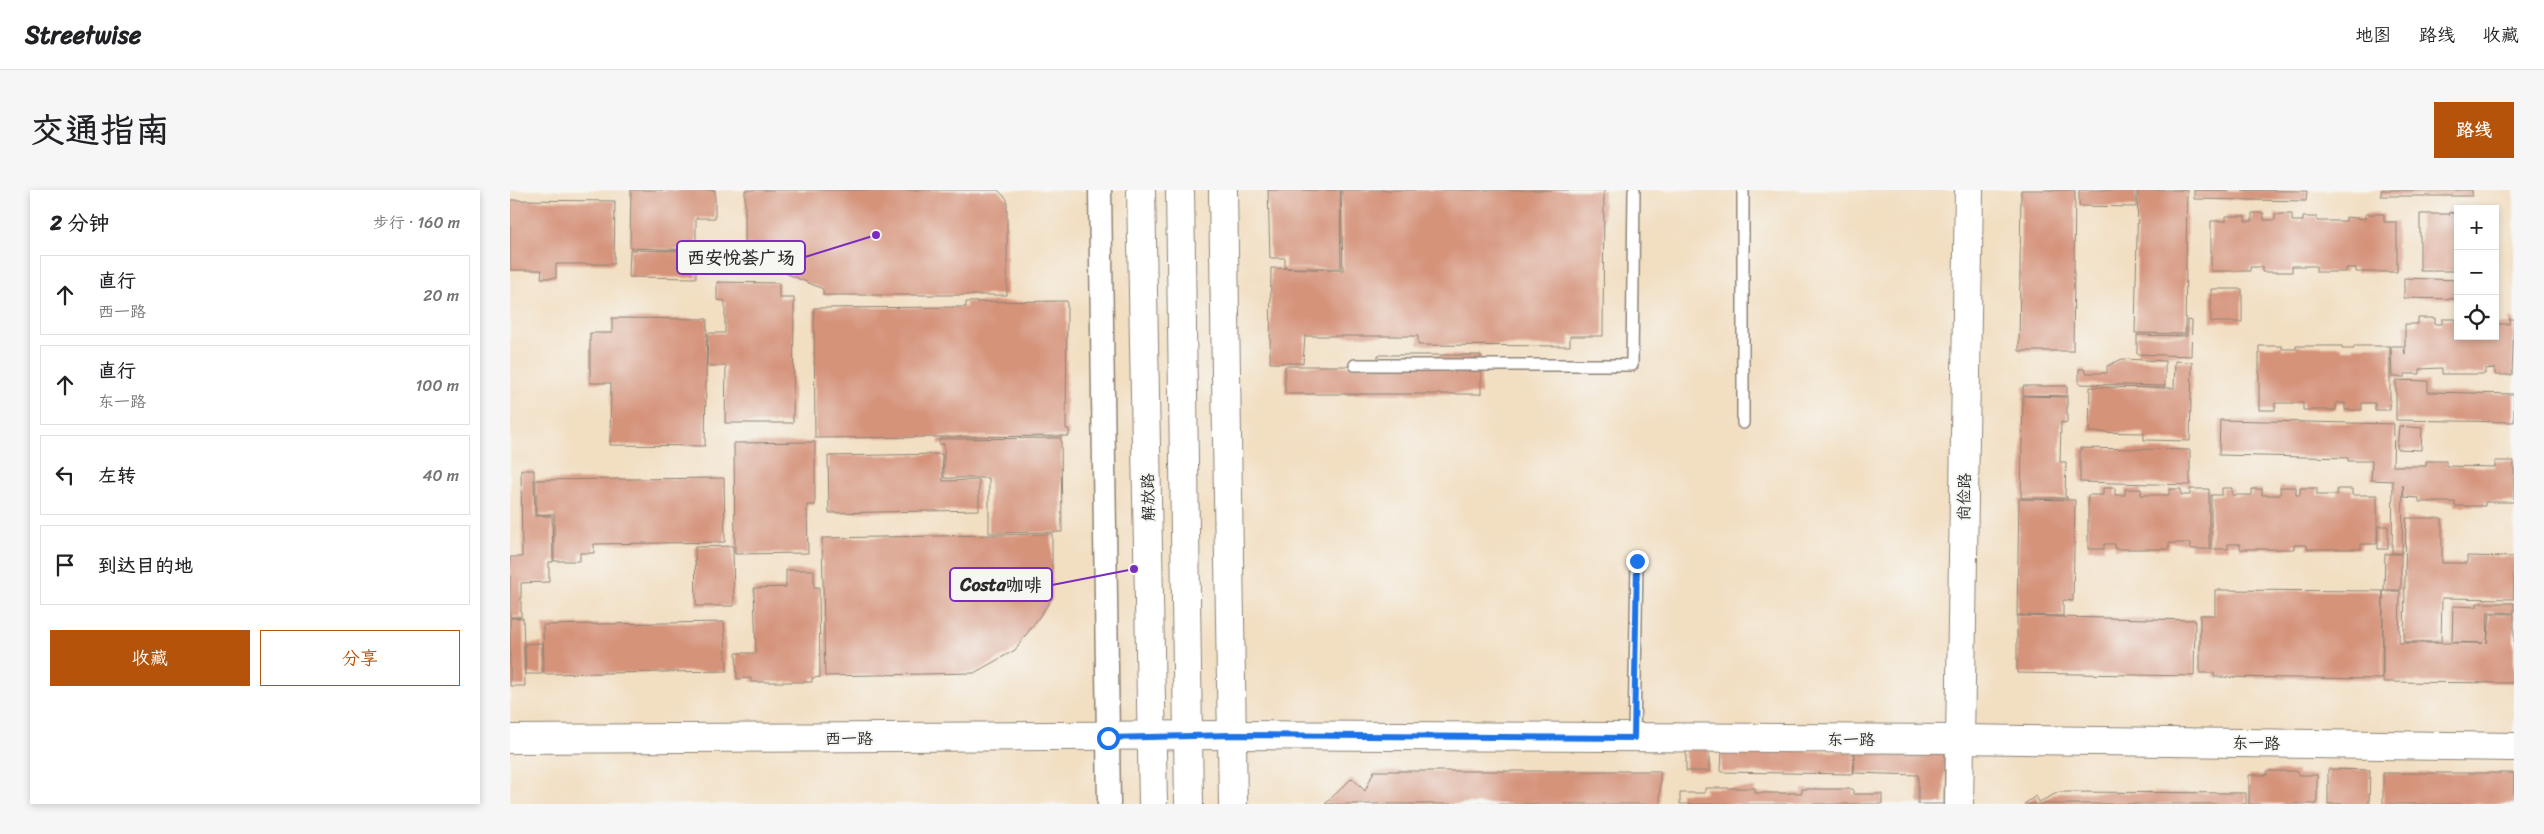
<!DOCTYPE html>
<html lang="zh">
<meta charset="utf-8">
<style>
body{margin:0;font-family:Sriracha,"LXGW WenKai TC",sans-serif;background:#f6f6f6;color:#202124}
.controls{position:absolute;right:15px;top:15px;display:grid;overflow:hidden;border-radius:0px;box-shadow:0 2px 8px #0003}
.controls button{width:45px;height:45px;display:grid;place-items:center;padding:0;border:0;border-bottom:1px solid #e0e0e0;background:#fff;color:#202124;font:25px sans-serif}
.stop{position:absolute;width:15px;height:15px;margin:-11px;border:4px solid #1a73e8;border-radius:50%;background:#fff}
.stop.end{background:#1a73e8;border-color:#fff;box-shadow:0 1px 5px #0008}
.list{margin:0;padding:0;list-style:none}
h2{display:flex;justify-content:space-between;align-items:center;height:65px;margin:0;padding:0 20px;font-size:21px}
h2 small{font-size:16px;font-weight:400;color:#757577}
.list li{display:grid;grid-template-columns:32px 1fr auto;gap:15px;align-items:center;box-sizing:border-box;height:80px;margin:0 10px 10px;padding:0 10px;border:1px solid #e0e0e0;border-radius:0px}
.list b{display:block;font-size:19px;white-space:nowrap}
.list p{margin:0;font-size:16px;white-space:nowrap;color:#757577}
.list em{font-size:16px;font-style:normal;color:#757577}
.actions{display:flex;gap:10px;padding:15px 20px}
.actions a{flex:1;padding:11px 0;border:1px solid #b45309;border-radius:0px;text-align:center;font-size:18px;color:#b45309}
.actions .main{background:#b45309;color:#fff}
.icon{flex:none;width:28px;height:28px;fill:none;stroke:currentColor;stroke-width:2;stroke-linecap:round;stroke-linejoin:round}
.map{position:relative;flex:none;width:2004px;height:614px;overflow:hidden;border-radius:0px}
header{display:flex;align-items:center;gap:30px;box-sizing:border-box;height:70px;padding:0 25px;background:#fff;border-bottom:1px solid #e0e0e0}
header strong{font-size:24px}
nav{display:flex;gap:28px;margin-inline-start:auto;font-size:18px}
.intro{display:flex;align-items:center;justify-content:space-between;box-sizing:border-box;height:120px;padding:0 30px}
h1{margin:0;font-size:35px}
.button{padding:12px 22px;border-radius:0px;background:#b45309;color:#fff;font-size:18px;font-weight:700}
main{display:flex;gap:30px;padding:0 30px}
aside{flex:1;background:#fff;border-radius:0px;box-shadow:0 2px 8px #0003}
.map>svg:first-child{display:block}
</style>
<header>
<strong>Streetwise</strong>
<nav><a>地图</a><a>路线</a><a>收藏</a></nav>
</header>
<div class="intro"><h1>交通指南</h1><a class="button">路线</a></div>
<main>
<aside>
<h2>2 分钟<small>步行 · 160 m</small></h2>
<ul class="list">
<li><svg class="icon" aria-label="ahead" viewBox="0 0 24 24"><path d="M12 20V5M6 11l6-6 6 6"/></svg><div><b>直行</b><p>西一路</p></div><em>20 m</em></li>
<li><svg class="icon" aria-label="ahead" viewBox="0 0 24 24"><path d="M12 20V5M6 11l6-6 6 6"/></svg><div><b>直行</b><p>东一路</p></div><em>100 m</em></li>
<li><svg class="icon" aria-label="left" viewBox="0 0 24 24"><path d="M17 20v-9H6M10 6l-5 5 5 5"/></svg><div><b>左转</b></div><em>40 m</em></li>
<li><svg class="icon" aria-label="arrive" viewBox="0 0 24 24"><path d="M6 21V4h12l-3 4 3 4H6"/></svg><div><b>到达目的地</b></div></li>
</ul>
<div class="actions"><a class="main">收藏</a><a>分享</a></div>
</aside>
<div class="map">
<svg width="2004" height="614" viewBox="0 0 2004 614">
<rect width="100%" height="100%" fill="#f6f6f2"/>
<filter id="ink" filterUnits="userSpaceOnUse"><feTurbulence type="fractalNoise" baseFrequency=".02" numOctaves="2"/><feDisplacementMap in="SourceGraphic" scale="10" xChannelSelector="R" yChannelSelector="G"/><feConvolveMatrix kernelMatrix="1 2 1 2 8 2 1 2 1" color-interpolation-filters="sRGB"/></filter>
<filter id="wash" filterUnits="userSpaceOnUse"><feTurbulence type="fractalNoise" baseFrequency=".0096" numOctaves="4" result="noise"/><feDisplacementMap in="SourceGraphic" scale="20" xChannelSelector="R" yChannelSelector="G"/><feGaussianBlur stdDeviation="1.12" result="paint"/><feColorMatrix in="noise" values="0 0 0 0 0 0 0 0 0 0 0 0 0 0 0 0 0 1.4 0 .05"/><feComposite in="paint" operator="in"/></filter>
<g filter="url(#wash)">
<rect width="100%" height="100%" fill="#f2dec1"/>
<g id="blocks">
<!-- building -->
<path fill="#d5937a" d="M121 0H205V28H186V60L120 58Z
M235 0H488L497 9V105H313V99L273 82H235Z
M758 0H830L831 78H775V68H760Z
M831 0H1094L1093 146H1060V156L908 155V146H795L793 173H760L761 78 833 80Z
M1511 0H1565L1563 161H1509Z
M1569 0H1626V17L1569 16Z
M1628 0H1677L1675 144 1625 143Z
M1684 0 1797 1 1796 11 1684 9Z
M1871 0H1962V6H1871Z
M0 10 105 11 104 74H46V88H31L32 80H0Z
M1940 22 1948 25V81H1910V24H1940Z
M1742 23H1754V30H1765V24H1782V31H1793V27H1807V31H1836V27L1855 29V24H1874V32H1887V82H1846V78H1836V82H1806V76H1782V82H1752V77H1740V81H1701V31H1716V26H1735V31H1742Z
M120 60 186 61V88L119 87Z
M1894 88 1948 90V109L1894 108Z
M207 92 269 93V108H284L283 233H215L216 176H197L198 143H215V111L207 110Z
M1701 99H1732V132H1701Z
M557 111 556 239H559V246L305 248 304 118 456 117V112Z
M102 128 197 129 195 256 100 255 101 193H80V143H102Z
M1908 128H1925V134H1932V129H1946L1948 146H1985V134H1999V129H2004L2002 185H1985V178L1975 179V184H1932V178L1910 179V184H1895V187H1882L1881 156H1894L1895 165V134H1908Z
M1677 130 1682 131 1681 166 1627 164V145L1677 146Z
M1749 156H1772V159H1786V156H1832V159H1844V156H1880V220H1865V213H1852V220H1835V213H1826V220H1793V213H1765V220H1749Z
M868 165H971V204H775V176H868Z
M1612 169 1655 171V196L1569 194V179H1574L1576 183H1597V176Z
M1665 171 1682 172 1680 251 1634 250V243L1579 242 1580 197 1664 198Z
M1886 190 1918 191V202L2004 204V232L1886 230Z
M1513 196H1557V206L1513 205Z
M1513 206 1557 207V233L1551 232 1550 272H1556L1555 306 1558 308H1511Z
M1710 230 1884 234 1883 276H1916V271H1936V276L1985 277V271H2004V312H1975V316H1945V312H1909V308L1894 307 1893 295 1892 363H1882L1883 291 1861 290 1862 271H1838V268L1709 265Z
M1889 236 1912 238 1911 260 1887 259Z
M551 248 552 342 479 343V288H434V254H429V249Z
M305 252V315H297L298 363 225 364 224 253Z
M1570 258 1680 260V295L1570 292Z
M432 264 433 291 469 290V320L319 323 318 266Z
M11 280H24L25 326H42L43 372H39V392L11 393V427H0V367H12Z
M214 288 215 352 84 354V363H70V371H44V324L26 325V290Z
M1770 297H1786V305H1790V298H1807V305H1827V299H1842V305H1867V354H1851V359H1797V355H1784V359H1730V354H1718V359H1701V305H1712V298H1722V305H1742V299H1752V305H1770Z
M1593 298H1605V305H1615V299H1631V305H1659V299H1671V305H1680V299H1699V359H1680V353H1659V359H1605V354H1594V359H1578V305H1593Z
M1509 309 1565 310 1563 411 1553 410V426L1507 425Z
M1896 328H1932V373H1957V366L2004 367V409L1932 408 1931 452H1894Z
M1868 336H1878V359H1868Z
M542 344V409L505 460 464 483 315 486 312 348Z
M223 356 224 416H186L185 357Z
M1875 364H1891V400H1874Z
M276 380H304V397H309L310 487 302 488V492H241V488L227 489 226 463H246L244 398 276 397Z
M1705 400 1873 401 1872 489 1704 487V483H1690V425H1705Z
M1873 401H1890L1889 453H1973L1942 452 1943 416 1967 417V413H2004V423L1978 422 1977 453 1980 424H2004V493L1873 492Z
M1507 426 1685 430 1684 486 1507 483Z
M0 428H13L15 496H0Z
M214 432 217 481 34 484 33 435Z
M32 453V484H16L15 454Z
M1176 558 1199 559V581H1176Z
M1212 559 1344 562 1343 584 1211 582Z
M1345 560 1435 562 1434 614H1408V585L1344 583Z
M1818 579 1860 580 1859 614H1818Z
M864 581H1150V614H815L842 588 855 601Z
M1757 581H1788V585H1807V614H1739V585H1757Z
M1873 583H2004V614H1873Z
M1195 598H1245V603H1292V599H1343V604H1372V614H1170V603H1195Z
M1549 602 1736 603V614H1514L1526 606 1529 612Z"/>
</g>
</g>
<g filter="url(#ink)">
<use href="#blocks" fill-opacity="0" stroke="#8e8476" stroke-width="1"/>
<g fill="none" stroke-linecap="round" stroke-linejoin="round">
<!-- service casing -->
<g stroke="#8e8476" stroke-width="14">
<path id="service" d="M1233 0V233
M845 175H1122L1124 0
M1124 547 1127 371"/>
</g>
<!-- minor casing -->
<g stroke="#8e8476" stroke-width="25">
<path id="minor" d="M590 0 599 614"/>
</g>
<!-- tertiary casing -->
<g stroke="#8e8476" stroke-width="30">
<path id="tertiary" d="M0 549 722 545 1450 549 2004 557
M1449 614 1459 0"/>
</g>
<!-- secondary casing -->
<g stroke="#8e8476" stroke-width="30">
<path id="secondary" d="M631 0 643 614
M670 0 679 614
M713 0 723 614"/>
</g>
<!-- service -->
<use href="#service" stroke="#fff" stroke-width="11"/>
<!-- minor -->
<use href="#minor" stroke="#fff" stroke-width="22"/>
<!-- tertiary -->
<use href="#tertiary" stroke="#fff" stroke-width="28"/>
<!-- secondary -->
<use href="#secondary" stroke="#fff" stroke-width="28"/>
</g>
</g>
<g fill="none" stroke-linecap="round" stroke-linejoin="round" filter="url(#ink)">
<!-- route -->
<path stroke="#1a73e8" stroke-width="6" d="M598 548 722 545 1124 548 1127 371"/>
</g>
<g text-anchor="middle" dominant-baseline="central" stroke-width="4" stroke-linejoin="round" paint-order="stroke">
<!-- street labels -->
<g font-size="16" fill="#2b2b2b" stroke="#f6f6f2">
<text transform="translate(638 307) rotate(-91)">解放路</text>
<text transform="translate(1454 307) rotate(-89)">尚俭路</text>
<text x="339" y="548">西一路</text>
<text x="1341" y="549">东一路</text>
<text transform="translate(1746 553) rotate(1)">东一路</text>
</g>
</g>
<!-- callouts -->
<path fill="none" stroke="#7b2cbf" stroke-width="2" d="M366 45L295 67M624 379L542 395"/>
<g fill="#7b2cbf" stroke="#f6f6f2" stroke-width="2">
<circle cx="366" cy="45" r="5"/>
<circle cx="624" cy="379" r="5"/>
</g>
<g fill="#f6f6f2" stroke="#7b2cbf" stroke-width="2">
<rect x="167" y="51" width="128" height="33" rx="5"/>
<rect x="440" y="378" width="102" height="33" rx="5"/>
</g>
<g font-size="18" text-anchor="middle" font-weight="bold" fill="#2b2b2b">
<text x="231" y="74">西安悦荟广场</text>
<text x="491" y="401">Costa咖啡</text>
</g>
</svg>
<div class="controls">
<button>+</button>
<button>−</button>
<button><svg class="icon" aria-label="locate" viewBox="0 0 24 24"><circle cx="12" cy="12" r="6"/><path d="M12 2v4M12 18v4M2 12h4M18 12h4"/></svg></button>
</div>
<div class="stop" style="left:598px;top:548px"></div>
<div class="stop end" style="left:1127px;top:371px"></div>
</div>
</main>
